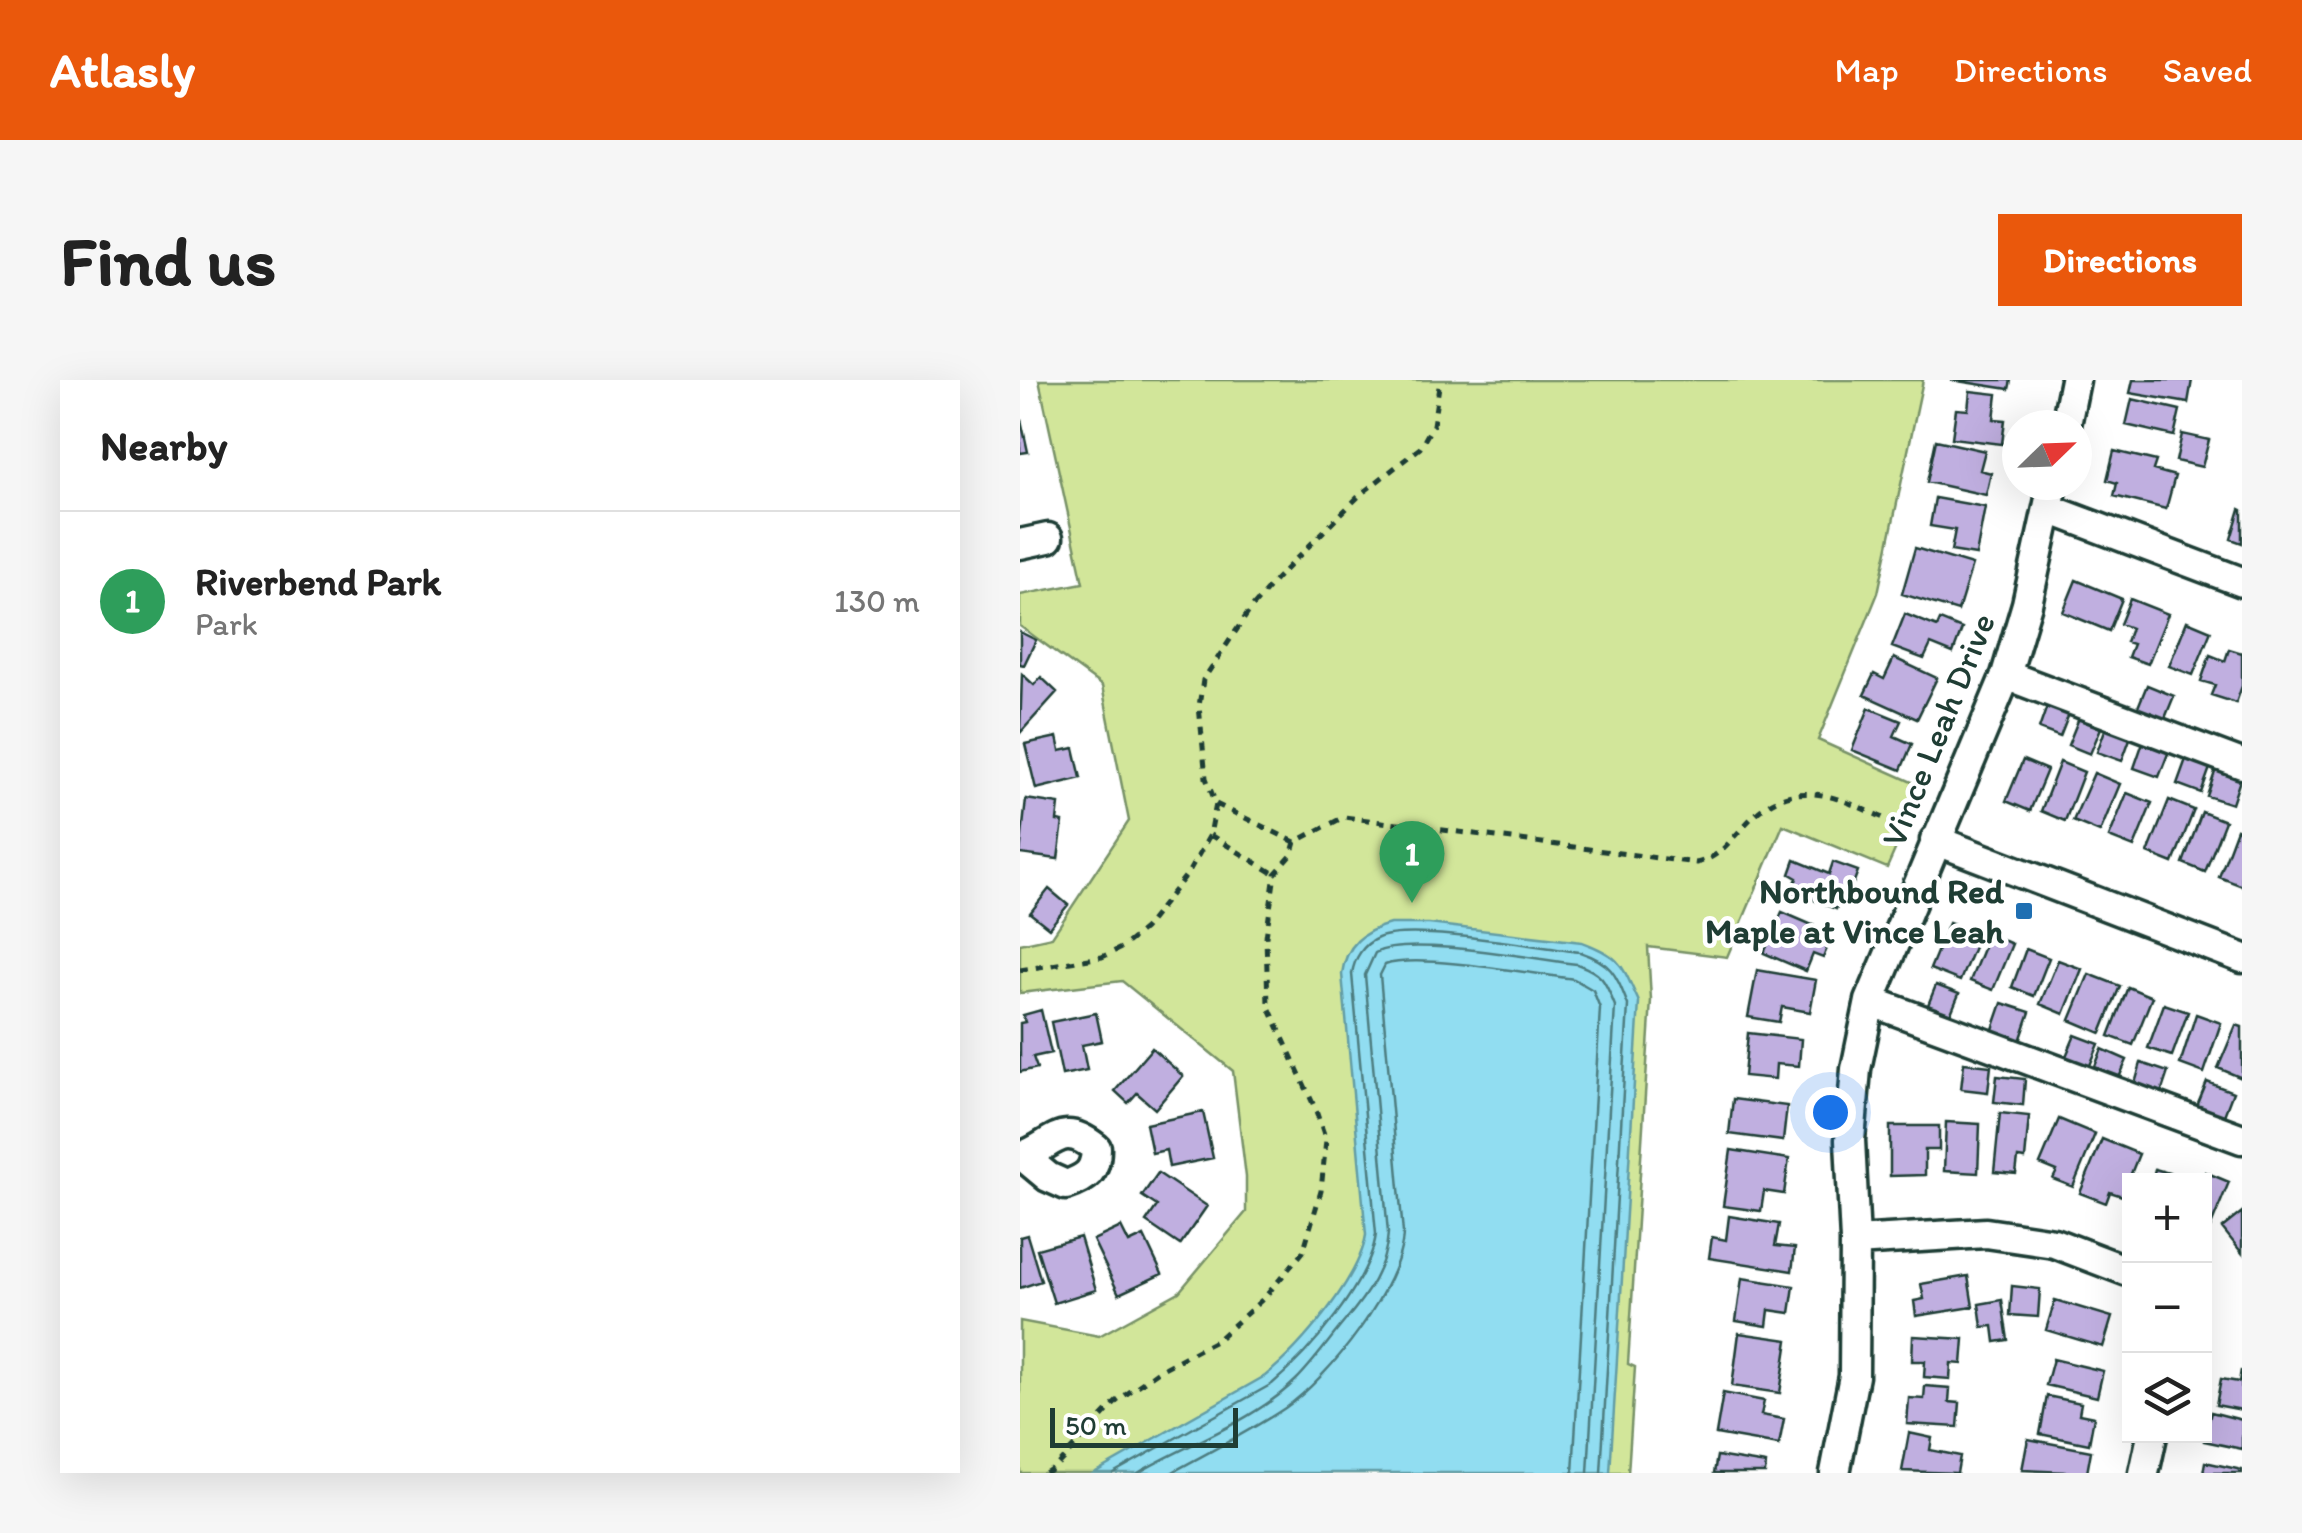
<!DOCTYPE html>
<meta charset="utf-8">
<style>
body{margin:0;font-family:Itim,sans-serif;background:#f6f6f6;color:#222}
.controls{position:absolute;right:30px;bottom:30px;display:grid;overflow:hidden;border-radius:0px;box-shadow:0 10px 40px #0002}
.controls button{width:90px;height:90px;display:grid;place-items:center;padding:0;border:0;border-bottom:2px solid #e0e0e0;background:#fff;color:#222;font:50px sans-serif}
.compass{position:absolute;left:982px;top:30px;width:90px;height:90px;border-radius:50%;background:#fff;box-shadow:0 10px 40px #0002;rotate:67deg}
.scale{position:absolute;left:30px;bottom:25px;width:188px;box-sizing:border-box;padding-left:10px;border:5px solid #1f3d34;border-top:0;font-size:28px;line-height:35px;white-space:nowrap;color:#1f3d34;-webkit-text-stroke:8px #fff;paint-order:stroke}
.you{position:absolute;left:810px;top:732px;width:35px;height:35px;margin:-25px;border:8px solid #fff;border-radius:50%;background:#1a73e8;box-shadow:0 0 0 15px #1a73e833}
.badge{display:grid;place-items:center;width:65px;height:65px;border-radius:50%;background:#ea580c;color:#fff;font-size:32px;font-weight:700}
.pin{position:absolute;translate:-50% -82px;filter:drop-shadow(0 2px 5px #0008)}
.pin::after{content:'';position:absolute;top:52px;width:35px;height:30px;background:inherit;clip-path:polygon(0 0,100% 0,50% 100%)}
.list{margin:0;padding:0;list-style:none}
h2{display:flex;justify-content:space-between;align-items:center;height:130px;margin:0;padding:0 40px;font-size:42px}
h2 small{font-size:32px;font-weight:400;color:#767676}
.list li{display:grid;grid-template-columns:65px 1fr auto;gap:30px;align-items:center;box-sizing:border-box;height:180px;padding:0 40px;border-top:2px solid #e0e0e0}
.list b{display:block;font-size:38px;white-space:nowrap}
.list p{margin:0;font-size:32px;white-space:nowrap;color:#767676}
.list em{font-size:32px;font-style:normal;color:#767676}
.icon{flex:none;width:55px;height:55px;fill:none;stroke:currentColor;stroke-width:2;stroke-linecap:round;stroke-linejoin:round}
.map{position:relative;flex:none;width:1222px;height:1093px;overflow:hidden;border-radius:0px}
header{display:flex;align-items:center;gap:60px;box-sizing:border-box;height:140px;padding:0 50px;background:#ea580c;color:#fff}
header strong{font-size:48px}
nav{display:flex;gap:55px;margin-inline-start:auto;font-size:35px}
.intro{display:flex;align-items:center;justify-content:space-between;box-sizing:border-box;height:240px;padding:0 60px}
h1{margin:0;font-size:70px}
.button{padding:25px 45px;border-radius:0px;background:#ea580c;color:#fff;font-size:35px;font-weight:700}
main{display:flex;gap:60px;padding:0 60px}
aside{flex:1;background:#fff;border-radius:0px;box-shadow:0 10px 40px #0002}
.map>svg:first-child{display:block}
</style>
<header>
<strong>Atlasly</strong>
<nav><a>Map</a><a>Directions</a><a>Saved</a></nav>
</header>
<div class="intro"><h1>Find us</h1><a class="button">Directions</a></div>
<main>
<aside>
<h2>Nearby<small></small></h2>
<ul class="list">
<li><span class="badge" style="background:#2e9e5b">1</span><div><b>Riverbend Park</b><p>Park</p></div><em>130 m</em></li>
</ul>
</aside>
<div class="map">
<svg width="1222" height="1093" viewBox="0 0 1222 1093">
<rect width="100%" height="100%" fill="#fff"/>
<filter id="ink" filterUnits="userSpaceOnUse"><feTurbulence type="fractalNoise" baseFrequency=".01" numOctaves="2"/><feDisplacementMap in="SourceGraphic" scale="20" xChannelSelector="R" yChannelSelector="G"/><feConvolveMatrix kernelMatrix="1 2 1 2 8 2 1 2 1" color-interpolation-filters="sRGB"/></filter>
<g filter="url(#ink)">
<!-- green -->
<path fill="#d2e69a" stroke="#789267" stroke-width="2.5" d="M19 0H903L858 213 798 360 903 407 867 488 763 445 707 577 628 567 631 620 608 984 615 987 608 1093H0V941L79 956 159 912 226 832V797L213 691 102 601 0 613V564L32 557 109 441 82 306 0 246V215L63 203Z"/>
<!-- water -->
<path fill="#91ddf1" stroke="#639da5" stroke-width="2.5" d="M370 544H409L562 562C603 577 602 586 619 622L590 1093H74L245 996C280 968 339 899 346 855L322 594C326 565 343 551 370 544Z"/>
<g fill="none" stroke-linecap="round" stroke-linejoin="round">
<!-- shore -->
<path stroke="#4d7d80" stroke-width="2.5" d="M93 1093 252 1004C289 973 350 902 356 854L332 594C334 579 343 564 358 558 391 544 518 567 560 572 593 583 596 595 608 625L581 1093
M118 1093C167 1064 235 1041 276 1000 294 982 309 960 325 941 347 915 366 888 368 853L345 595 355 573C386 555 516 579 557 584 584 594 585 601 595 626L568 1093
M151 1093C189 1072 229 1052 265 1028 308 999 382 905 383 853L360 595 365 585C397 573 514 594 554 599L573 610 580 628 553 1093"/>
</g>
<!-- building -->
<path fill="#c0afe0" stroke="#1f3d34" stroke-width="2.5" d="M931 0H991L989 9Z
M1113 0H1172L1168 23 1110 13Z
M950 11 977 14 974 39 985 40 982 64 932 58 936 29 948 30Z
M1112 19 1160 30 1154 56 1106 45Z
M0 35 8 72 0 73Z
M1162 54 1189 60 1182 87 1156 81Z
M916 60 965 71 960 90 971 93 966 115 907 102Z
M1094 71 1136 81 1133 90 1155 96 1146 129 1094 116 1097 103 1087 100Z
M915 118 965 127 956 175 931 171 935 150 910 146Z
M1220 129 1222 130V163L1211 159Z
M895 168 952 185 938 231 882 214Z
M1056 200 1102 219 1089 251 1043 232Z
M1110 219 1148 234 1128 284 1108 277 1113 264 1106 262 1111 248 1100 244Z
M885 234 917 247 920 240 942 249 933 273 911 264 904 279 872 267Z
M1167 241 1191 251 1173 295 1149 286Z
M0 252 16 260 4 285 0 284Z
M1209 269 1222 273V306L1216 323 1191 315 1195 305 1181 301 1190 275 1205 281Z
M874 278 917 298 897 339 844 315 854 294 864 299Z
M2 294 14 305 21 297 37 312 0 353Z
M1127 305 1154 316 1143 343 1116 332Z
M1027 326 1049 334 1040 357 1019 349Z
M849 328 881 341 874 356 892 364 881 390 832 370Z
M1059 338 1081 348 1070 374 1048 365Z
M1086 347 1111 356 1102 381 1077 372Z
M37 357 40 371 54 368 61 398 16 409 5 364Z
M1123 362 1149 371 1139 397 1114 388Z
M1166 379 1190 388 1181 413 1157 404Z
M1003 380 1027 390 1010 431 986 421Z
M1040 382 1064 392 1045 441 1021 431Z
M1196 389 1221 397 1212 424 1187 416Z
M1074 393 1100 404 1080 452 1053 441Z
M1107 413 1132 423 1114 467 1089 457Z
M6 419 39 424 37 441 43 442 38 479 0 474Z
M1149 420 1174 430 1153 483 1128 473Z
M1182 432 1205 441 1185 492 1163 483Z
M1217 449 1222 451V506L1199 497Z
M775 480 809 494 813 482 838 491 832 507 826 505 816 529 772 511 777 498 770 494Z
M29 509 48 525 29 548 10 533Z
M762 532 813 554 803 578 793 574 786 591 744 573Z
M929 543 959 555 940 601 910 589Z
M969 554 992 564 973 610 950 601Z
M1006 569 1029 578 1014 616 992 607Z
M1038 580 1062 589 1044 634 1020 624Z
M737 590 796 600 790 632 762 627 759 642 728 637Z
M1069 594 1100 606 1081 653 1050 640Z
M916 605 939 614 929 638 906 630Z
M1108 607 1132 617 1113 665 1089 656Z
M982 623 1010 632 999 664 971 655Z
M1144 624 1168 632 1152 676 1128 668Z
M21 630 31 673 13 677 17 688 0 692V643L5 642 3 635Z
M76 633 82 661 62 665 67 690 42 695 31 642Z
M1176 634 1201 643 1184 693 1160 684Z
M1216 645 1222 647V698L1198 688Z
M728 653 781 659 779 686 756 684 755 699 724 696Z
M1055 655 1079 664 1068 690 1044 681Z
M132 668 163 696 135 729 117 713 108 723 95 711Z
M1082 669 1107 680 1097 702 1073 691Z
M944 683 971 686 968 712 941 709Z
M1121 683 1148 692 1140 716 1114 707Z
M977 696 1005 699 1003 725 974 722Z
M1187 702 1213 712 1202 741 1175 731Z
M713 719 767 726 763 761 709 754Z
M183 732 193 778 149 787 146 770 132 773 126 744Z
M980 733 1009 736 1005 779 998 778 996 794 974 792Z
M1039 739 1075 754 1053 807 1033 799 1037 791 1020 784Z
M926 742 960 744 958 793 924 791Z
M870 746H919V770H905V795L870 796Z
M1082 759 1119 774 1102 816 1090 812 1086 823 1060 813Z
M711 770 769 779 764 814 744 811 741 831 703 826Z
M1135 789 1159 796 1158 801H1114L1116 795 1132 800Z
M1185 792 1209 802 1188 853 1184 851V801H1181Z
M138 793 187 826 160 865 126 842 137 826 122 816Z
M1222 832V873L1202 848Z
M709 836 759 844 755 866 775 868 772 891 689 878 692 857 706 860Z
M101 847 109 863 124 856 142 894 99 914 73 860Z
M7 855 21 901 0 908V857Z
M60 857 76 910 34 923 17 869Z
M948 896 953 927 896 936 894 921 904 919 901 904Z
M722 898 774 906 770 933 749 930 747 946 716 941Z
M992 906 1020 909 1018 937 990 935Z
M982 920 988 960 975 962 973 946 962 947 959 924Z
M1035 920 1092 937 1083 967 1026 950Z
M719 953 768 960 760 1013 712 1006Z
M893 956 944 959 942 984 931 983 930 999 904 997 905 981H892Z
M1033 979 1083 991 1077 1017 1026 1005Z
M1221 990 1222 1030 1196 1025 1201 999 1219 1002Z
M905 1006 930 1008 929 1022 940 1023 938 1047 887 1044 889 1018 904 1019Z
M703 1013 744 1021 741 1035 764 1039 759 1065 696 1054Z
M1027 1016 1061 1023 1059 1034 1074 1037 1069 1064 1020 1054Z
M1191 1032 1222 1040V1069L1184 1061Z
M889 1053 912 1058 910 1070 940 1076 937 1093 882 1091Z
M1008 1059 1071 1071 1067 1093 1002 1090Z
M697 1076 746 1084 745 1093H694Z
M1185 1082 1222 1090V1093H1183Z"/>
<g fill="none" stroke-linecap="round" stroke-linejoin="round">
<!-- minor casing -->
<g stroke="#1f3d34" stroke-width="35">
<path id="minor" d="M1046 45 1055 0
M1029 129 1222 202
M0 164 28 158
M986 295 1222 384
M915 460 1222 578
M850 621 1222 759
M0 777C34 766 40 739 76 768 76 791 67 798 46 805L28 797 4 777
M835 861 966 853 1034 863 1110 892
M815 1093 834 996 835 861 830 760 836 689 850 621 986 295 1007 224 1033 105
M1124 1093 1132 1056"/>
</g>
<!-- path -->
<path stroke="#1f3d34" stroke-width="5" stroke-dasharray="8 8" stroke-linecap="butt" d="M196 424 275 462
M190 455 255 494
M0 590 82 577 101 568 124 549 168 493 190 455 196 424 186 398 179 326 183 300 230 230 256 199 341 114 400 68 413 45 420 0
M25 1093 36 1086 97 1021 140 990 197 960 244 918 283 872 301 811 306 760 295 728 248 625 246 557 255 494 271 476 275 462 324 437 676 483C699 478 708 463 724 446 777 385 827 424 889 449"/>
<!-- minor -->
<use href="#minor" stroke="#fff" stroke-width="28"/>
</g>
</g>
<!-- markers -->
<rect fill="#1f6fb2" stroke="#fff" stroke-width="4" x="994" y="521" width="20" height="20" rx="5"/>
<g text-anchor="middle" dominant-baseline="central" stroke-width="9" stroke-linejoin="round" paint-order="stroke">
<!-- street labels -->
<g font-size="35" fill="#1f3d34" stroke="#fff">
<text transform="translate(918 350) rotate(-68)">Vince Leah Drive</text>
</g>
<!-- poi labels -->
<g font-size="35" font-weight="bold" fill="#1f3d34" stroke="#fff" text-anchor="end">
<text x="984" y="511">Northbound Red<tspan x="984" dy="40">Maple at Vince Leah</tspan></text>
</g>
</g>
</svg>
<div class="controls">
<button>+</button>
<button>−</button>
<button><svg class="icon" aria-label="layers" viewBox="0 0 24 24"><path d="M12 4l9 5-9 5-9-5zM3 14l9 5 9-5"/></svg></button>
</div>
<svg class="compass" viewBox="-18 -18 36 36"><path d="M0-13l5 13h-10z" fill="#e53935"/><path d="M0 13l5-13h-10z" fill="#767676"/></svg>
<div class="scale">50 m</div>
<div class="you"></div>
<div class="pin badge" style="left:392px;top:523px;background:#2e9e5b">1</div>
</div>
</main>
